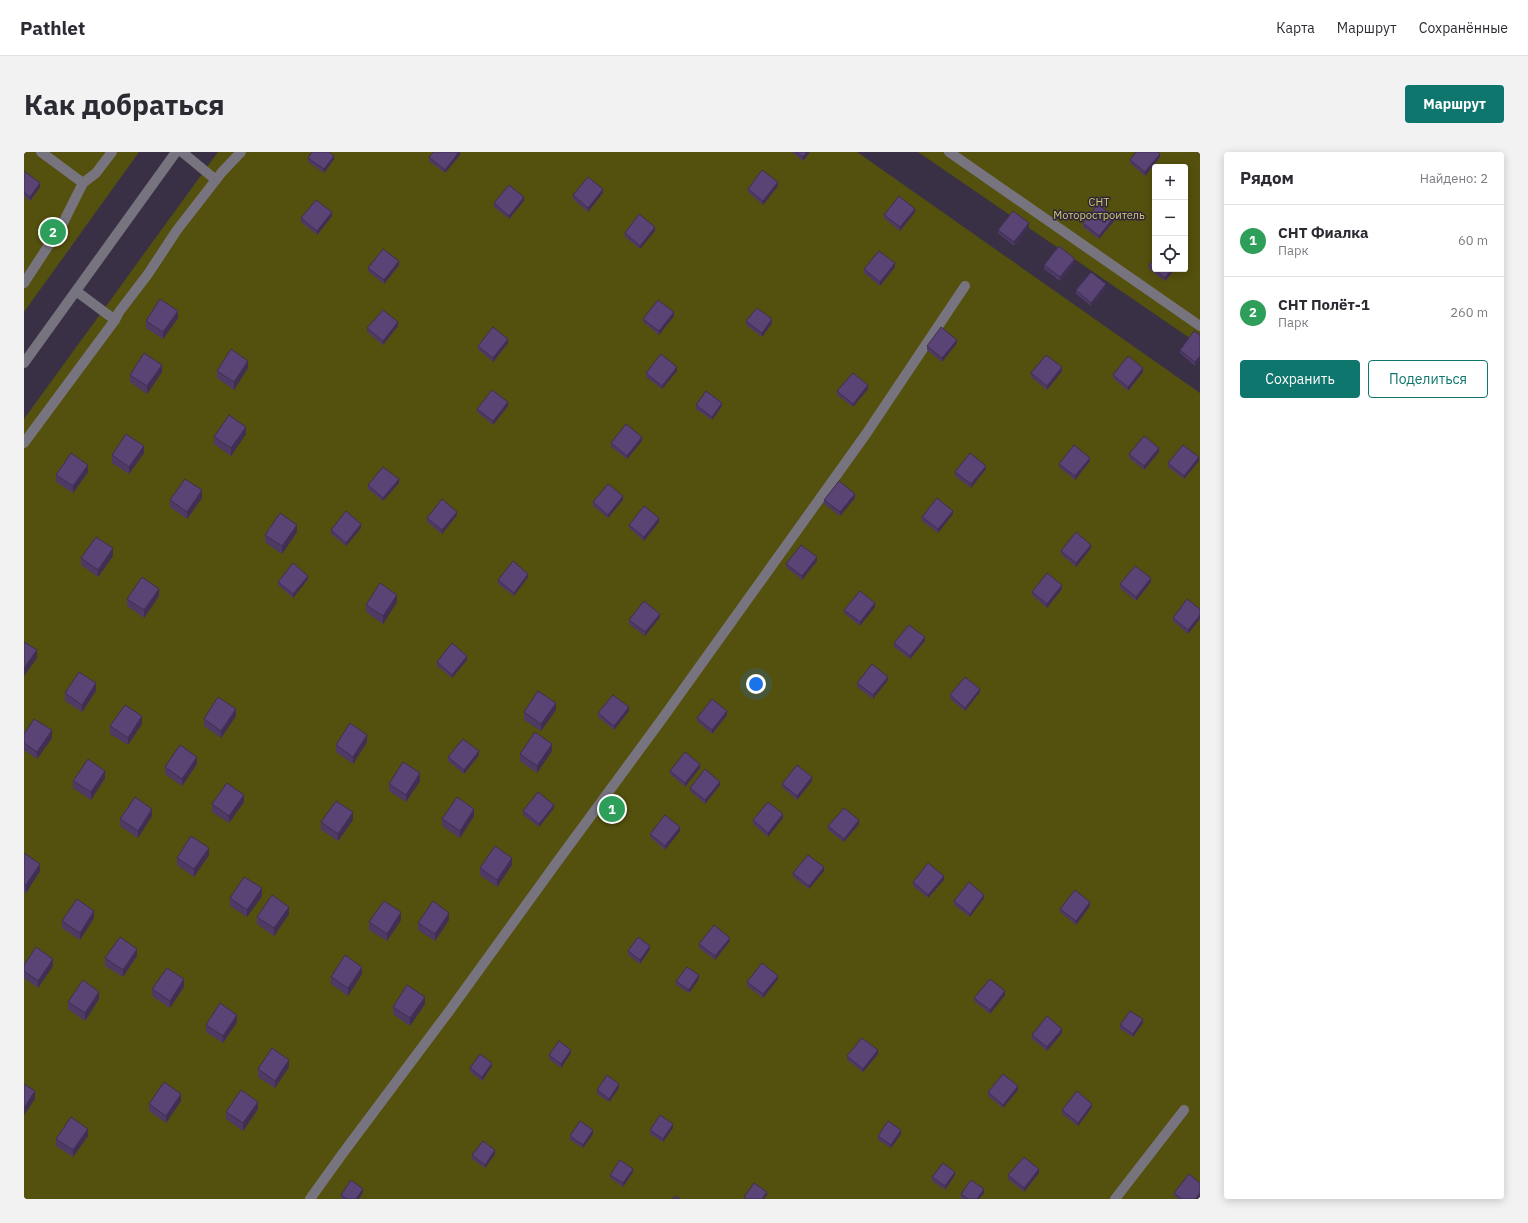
<!DOCTYPE html>
<html lang="ru">
<meta charset="utf-8">
<style>
body{margin:0;font-family:"IBM Plex Sans",sans-serif;background:#f2f2f3;color:#2b2b33}
.controls{position:absolute;right:12px;top:12px;display:grid;overflow:hidden;border-radius:4px;box-shadow:0 2px 10px #0003}
.controls button{width:36px;height:36px;display:grid;place-items:center;padding:0;border:0;border-bottom:1px solid #e1e1e2;background:#fff;color:#2b2b33;font:20px sans-serif}
.you{position:absolute;left:732px;top:532px;width:14px;height:14px;margin:-10px;border:3px solid #fff;border-radius:50%;background:#1a73e8;box-shadow:0 0 0 6px #1a73e833}
.badge{display:grid;place-items:center;width:26px;height:26px;border-radius:50%;background:#0f766e;color:#fff;font-size:13px;font-weight:700}
.pin{position:absolute;translate:-50% -50%;border:2px solid #fff;box-shadow:0 1px 4px #0006}
.list{margin:0;padding:0;list-style:none}
h2{display:flex;justify-content:space-between;align-items:center;height:52px;margin:0;padding:0 16px;font-size:17px}
h2 small{font-size:13px;font-weight:400;color:#7c7c81}
.list li{display:grid;grid-template-columns:26px 1fr auto;gap:12px;align-items:center;box-sizing:border-box;height:72px;padding:0 16px;border-top:1px solid #e1e1e2}
.list b{display:block;font-size:15px;white-space:nowrap}
.list p{margin:0;font-size:13px;white-space:nowrap;color:#7c7c81}
.list em{font-size:13px;font-style:normal;color:#7c7c81}
.actions{display:flex;gap:8px;padding:12px 16px}
.actions a{flex:1;padding:9px 0;border:1px solid #0f766e;border-radius:4px;text-align:center;font-size:14px;color:#0f766e}
.actions .main{background:#0f766e;color:#fff}
.icon{flex:none;width:22px;height:22px;fill:none;stroke:currentColor;stroke-width:2;stroke-linecap:round;stroke-linejoin:round}
.map{position:relative;flex:none;width:1176px;height:1047px;overflow:hidden;border-radius:4px}
header{display:flex;align-items:center;gap:24px;box-sizing:border-box;height:56px;padding:0 20px;background:#fff;border-bottom:1px solid #e1e1e2}
header strong{font-size:19px}
nav{display:flex;gap:22px;margin-inline-start:auto;font-size:14px}
.intro{display:flex;align-items:center;justify-content:space-between;box-sizing:border-box;height:96px;padding:0 24px}
h1{margin:0;font-size:28px}
.button{padding:10px 18px;border-radius:4px;background:#0f766e;color:#fff;font-size:14px;font-weight:700}
main{display:flex;gap:24px;padding:0 24px}
aside{flex:1;background:#fff;border-radius:4px;box-shadow:0 2px 10px #0003}
.map>svg:first-child{display:block}
</style>
<header>
<strong>Pathlet</strong>
<nav><a>Карта</a><a>Маршрут</a><a>Сохранённые</a></nav>
</header>
<div class="intro"><h1>Как добраться</h1><a class="button">Маршрут</a></div>
<main>
<div class="map">
<svg width="1176" height="1047" viewBox="0 0 1176 1047">
<rect width="100%" height="100%" fill="#3a3046"/>
<!-- green -->
<path fill="#54500d" fill-rule="evenodd" d="M0 0H115L0 160Z
M194 0H833L1176 241V1047H0V267Z
M894 0H1176V193ZM1131 15H1161V117H1131Z"/>
<g fill="none" stroke-linecap="round" stroke-linejoin="round">
<!-- minor -->
<path stroke="#78747f" stroke-width="10" d="M17 0 59 31
M158 0 192 28
M925 0 1176 174
M0 131 38 73 59 31 72 21 88 0
M52 139 91 168
M0 211 152 0
M0 291 91 168 95 160 124 122 153 78 198 20 217 0
M286 1047 319 1001 426 858 533 710 638 567 842 282 941 134
M1091 1047 1160 958"/>
</g>
<!-- wall -->
<path fill="#4d3a65" d="M436 0V3L421 21 405 9V5Z
M768 0H786L779 9Z
M1136 5 1121 24 1106 11V8Z
M284 6 310 7 300 21 284 10Z
M0 20 16 35 6 49 0 44Z
M754 34 739 53 724 40V37Z
M579 41 564 60 549 47V43Z
M500 49 485 67 470 55V51Z
M891 60 876 79 860 66V63Z
M308 64 293 83 277 70V66Z
M1090 69 1075 87 1059 75V71Z
M1005 75 990 94 974 81V78Z
M631 79 616 97 601 85V81Z
M1051 111 1036 129 1020 117V113Z
M375 113 360 132 344 119V116Z
M1125 113 1151 117 1141 129 1125 117Z
M871 115 856 134 840 121V117Z
M1082 136 1067 154 1052 142V138Z
M650 164 635 183 619 170V167Z
M154 166 139 187 122 176V169Z
M722 169 748 171 738 185 722 173Z
M374 174 359 193 343 180V176Z
M1176 183 1171 214 1156 201V198Z
M484 191 469 210 454 197V194Z
M933 191 918 210 903 198V194Z
M224 216 210 238 193 226V219Z
M653 219 638 237 622 225V221Z
M1038 219 1023 238 1007 225V221Z
M138 220 123 242 106 230V223Z
M1119 220 1104 239 1089 226V223Z
M844 237 829 255 813 243V239Z
M672 253 698 254 688 268 672 257Z
M484 254 469 273 453 260V257Z
M222 282 207 304 190 292V285Z
M618 289 603 307 587 295V291Z
M1135 300 1120 318 1105 306V302Z
M120 301 105 322 88 311V303Z
M1066 309 1051 328 1035 315V312Z
M1175 309 1160 327 1144 315V311Z
M962 317 947 336 931 324V320Z
M64 320 49 341 32 330V323Z
M375 331 359 349 344 337V333Z
M178 346 163 367 146 355V348Z
M831 346 816 364 800 352V348Z
M599 348 584 366 569 354V350Z
M929 362 914 381 898 369V365Z
M433 363 418 382 403 370V366Z
M635 370 620 389 605 376V373Z
M337 376 322 394 307 382V378Z
M273 380 258 402 241 390V383Z
M1067 396 1052 415 1037 402V399Z
M89 404 74 425 57 413V406Z
M793 409 778 428 762 415V412Z
M504 425 490 444 474 432V428Z
M284 427 269 446 254 433V430Z
M1127 430 1112 449 1096 436V432Z
M1038 437 1023 456 1008 443V440Z
M135 444 120 466 103 454V447Z
M373 450 359 472 342 460V453Z
M851 455 836 474 820 461V458Z
M1176 457 1164 482 1149 469V466Z
M636 465 621 484 605 472V468Z
M901 489 886 507 870 495V491Z
M443 508 428 526 413 514V510Z
M864 528 849 547 833 535V531Z
M72 539 58 560 41 549V541Z
M956 540 941 559 926 547V543Z
M532 558 517 579 500 568V560Z
M605 559 590 578 574 565V561Z
M703 563 688 582 673 569V566Z
M212 564 197 586 180 574V567Z
M118 572 104 593 86 582V574Z
M0 582 28 586 13 607 0 598Z
M343 590 329 612 312 600V593Z
M528 599 513 621 496 609V602Z
M455 603 440 622 424 609V605Z
M173 612 158 634 141 622V615Z
M676 616 661 635 646 622V619Z
M81 626 67 648 49 636V629Z
M396 629 382 650 365 639V632Z
M788 629 773 648 758 635V632Z
M696 633 681 652 666 639V636Z
M220 650 205 671 188 660V652Z
M530 656 515 675 499 663V659Z
M128 664 114 686 96 674V667Z
M450 664 436 686 418 674V667Z
M759 666 744 685 729 672V668Z
M329 668 314 689 297 678V670Z
M835 672 820 690 804 678V674Z
M656 679 641 698 626 685V682Z
M0 701 16 719 2 741 0 740Z
M185 703 170 725 153 713V706Z
M488 713 473 735 456 723V716Z
M800 719 785 737 769 725V721Z
M920 728 904 746 889 734V730Z
M238 744 223 765 206 754V746Z
M960 746 946 765 930 753V749Z
M1066 754 1052 773 1036 760V757Z
M265 762 250 784 233 772V765Z
M70 766 56 788 38 776V769Z
M377 768 363 789 345 778V770Z
M425 768 411 789 394 778V771Z
M706 789 691 808 675 796V792Z
M626 797 616 812 604 803V799Z
M113 804 99 825 81 814V806Z
M0 813 29 814 14 836 0 826Z
M338 822 324 844 307 832V825Z
M675 827 665 841 652 833V829Z
M754 827 739 846 723 834V830Z
M160 835 146 856 128 844V837Z
M981 843 966 862 950 849V846Z
M75 847 61 869 44 857V850Z
M401 852 386 874 369 862V855Z
M213 870 199 891 182 880V873Z
M1119 871 1109 885 1096 877V873Z
M1038 881 1023 899 1008 887V883Z
M547 901 537 916 525 907V903Z
M854 902 839 920 823 908V904Z
M468 914 458 929 446 920V916Z
M265 915 251 936 234 925V917Z
M595 936 585 950 573 942V938Z
M994 938 979 956 964 944V940Z
M157 949 142 971 125 959V952Z
M1068 955 1054 974 1038 962V958Z
M234 957 219 979 202 967V960Z
M649 976 639 990 626 982V978Z
M569 982 559 996 546 988V984Z
M877 982 867 996 854 988V984Z
M64 984 49 1005 32 994V987Z
M471 1002 461 1016 448 1007V1003Z
M609 1020 599 1035 586 1026V1023Z
M1015 1021 1000 1040 984 1027V1023Z
M931 1023 921 1038 908 1029V1025Z
M339 1040 335 1047H318L317 1046V1043Z
M960 1041 955 1047H938L937 1046V1042Z
M1150 1041 1174 1047H1154L1150 1044Z"/>
<!-- shaded-wall -->
<path fill="#3f2f52" d="M435 0H436V3L421 21V18Z
M783 0H786L779 9V5Z
M1136 2V5L1121 24V20Z
M310 4V7L300 21V17Z
M754 30V34L739 53V49Z
M16 31V35L6 49V45Z
M579 37V41L564 60V56Z
M500 45V49L485 67V64Z
M891 57V60L876 79V75Z
M308 60V64L293 83V79Z
M1090 65V69L1075 87V84Z
M1005 71V75L990 94V90Z
M631 75V79L616 97V94Z
M1051 107V111L1036 129V125Z
M375 109V113L360 132V128Z
M871 111V115L856 134V130Z
M1148 117H1151L1141 129V126Z
M1082 132V136L1067 154V151Z
M154 159V166L139 187V180Z
M650 160V164L635 183V179Z
M748 167V171L738 185V181Z
M374 170V174L359 193V189Z
M484 187V191L469 210V206Z
M933 188V191L918 210V206Z
M1176 204V208L1171 214V210Z
M224 209V216L210 238V230Z
M138 213V220L123 242V234Z
M653 215V219L638 237V234Z
M1038 215V219L1023 238V234Z
M1119 216V220L1104 239V235Z
M844 233V237L829 255V252Z
M484 250V254L469 273V269Z
M698 251V254L688 268V265Z
M222 275V282L207 304V296Z
M618 285V289L603 307V304Z
M120 294V301L105 322V315Z
M1135 296V300L1120 318V314Z
M1175 305V309L1160 327V324Z
M1066 306V309L1051 328V324Z
M64 313V320L49 341V334Z
M962 314V317L947 336V332Z
M375 327V331L359 349V346Z
M178 338V346L163 367V360Z
M831 342V346L816 364V360Z
M599 344V348L584 366V363Z
M929 359V362L914 381V377Z
M433 360V363L418 382V378Z
M635 366V370L620 389V385Z
M337 372V376L322 394V391Z
M273 373V380L258 402V394Z
M1067 393V396L1052 415V411Z
M89 396V404L74 425V418Z
M793 405V409L778 428V424Z
M504 422V425L490 444V441Z
M284 424V427L269 446V442Z
M1127 426V430L1112 449V445Z
M1038 433V437L1023 456V452Z
M135 437V444L120 466V458Z
M373 443V450L359 472V464Z
M851 451V455L836 474V470Z
M636 462V465L621 484V480Z
M1176 463V467L1164 482V478Z
M901 485V489L886 507V504Z
M13 498V506L0 524V516Z
M443 504V508L428 526V523Z
M864 525V528L849 547V543Z
M72 531V539L58 560V553Z
M956 537V540L941 559V556Z
M532 551V558L517 579V572Z
M605 555V559L590 578V574Z
M212 557V564L197 586V579Z
M703 559V563L688 582V578Z
M118 564V572L104 593V586Z
M28 578V586L13 607V600Z
M343 583V590L329 612V605Z
M528 592V599L513 621V614Z
M455 599V603L440 622V618Z
M173 605V612L158 634V627Z
M676 612V616L661 635V631Z
M81 619V626L67 648V640Z
M396 621V629L382 650V643Z
M788 625V629L773 648V644Z
M696 630V633L681 652V648Z
M220 643V650L205 671V664Z
M530 653V656L515 675V672Z
M128 657V664L114 686V679Z
M450 657V664L436 686V679Z
M329 660V668L314 689V682Z
M759 662V666L744 685V681Z
M835 668V672L820 690V687Z
M656 675V679L641 698V694Z
M185 696V703L170 725V717Z
M488 706V713L473 735V728Z
M16 712V719L2 741V733Z
M800 715V719L785 737V734Z
M920 724V728L904 746V743Z
M238 736V744L223 765V758Z
M960 743V746L946 765V762Z
M1066 750V754L1052 773V769Z
M265 755V762L250 784V776Z
M70 759V766L56 788V781Z
M377 760V768L363 789V782Z
M425 761V768L411 789V782Z
M706 786V789L691 808V804Z
M626 794V797L616 812V808Z
M113 797V804L99 825V818Z
M29 807V814L14 836V829Z
M338 815V822L324 844V836Z
M675 823V827L665 841V838Z
M754 824V827L739 846V842Z
M160 827V835L146 856V849Z
M981 839V843L966 862V858Z
M75 840V847L61 869V861Z
M401 845V852L386 874V866Z
M213 863V870L199 891V884Z
M1119 867V871L1109 885V882Z
M1038 877V881L1023 899V895Z
M547 898V901L537 916V912Z
M854 898V902L839 920V917Z
M265 908V915L251 936V929Z
M468 911V914L458 929V925Z
M595 932V936L585 950V947Z
M994 934V938L979 956V953Z
M11 939V947L0 963V956Z
M157 942V949L142 971V964Z
M234 950V957L219 979V971Z
M1068 952V955L1054 974V971Z
M649 972V976L639 990V987Z
M64 977V984L49 1005V998Z
M569 978V982L559 996V993Z
M877 978V982L867 996V993Z
M471 998V1002L461 1016V1013Z
M609 1017V1020L599 1035V1031Z
M1015 1017V1021L1000 1040V1036Z
M931 1020V1023L921 1038V1034Z
M339 1037V1040L335 1047H332Z
M960 1037V1041L955 1047H953Z
M743 1040V1043L740 1047H738Z
M1176 1041V1044L1174 1047H1171Z"/>
<!-- building -->
<path fill="#5a4375" stroke="#3f2f52" d="M288 0H305L310 4 300 17 284 6Z
M410 0H435L421 18 405 5Z
M772 0H783L779 5Z
M1112 0H1134L1136 2 1121 20 1106 8Z
M738 18 754 30 739 49 724 37Z
M0 19 16 31 6 45 0 40Z
M564 25 579 37 564 56 549 43Z
M485 33 500 45 485 64 470 51Z
M875 44 891 57 876 75 860 63Z
M292 48 308 60 293 79 277 66Z
M1074 52 1090 65 1075 84 1059 71Z
M989 59 1005 71 990 90 974 78Z
M615 62 631 75 616 94 601 81Z
M1035 94 1051 107 1036 125 1020 113Z
M359 97 375 109 360 128 344 116Z
M855 99 871 111 856 130 840 117Z
M1131 106V117H1148L1141 126 1125 113Z
M1067 120 1082 132 1067 151 1052 138Z
M136 147 154 159 139 180 122 169Z
M634 148 650 160 635 179 619 167Z
M733 156 748 167 738 181 722 169Z
M359 158 374 170 359 189 343 176Z
M469 175 484 187 469 206 454 194Z
M917 175 933 188 918 206 903 194Z
M1170 179 1176 183V204L1171 210 1156 198Z
M207 197 224 209 210 230 193 219Z
M120 201 138 213 123 234 106 223Z
M637 202 653 215 638 234 622 221Z
M1022 203 1038 215 1023 234 1007 221Z
M1104 204 1119 216 1104 235 1089 223Z
M829 221 844 233 829 252 813 239Z
M468 238 484 250 469 269 453 257Z
M682 239 698 251 688 265 672 253Z
M205 263 222 275 207 296 190 285Z
M602 272 618 285 603 304 587 291Z
M102 282 120 294 105 315 88 303Z
M1120 284 1135 296 1120 314 1105 302Z
M1050 293 1066 306 1051 324 1035 312Z
M1159 293 1175 305 1160 324 1144 311Z
M47 301 64 313 49 334 32 323Z
M946 301 962 314 947 332 931 320Z
M359 315 375 327 359 346 344 333Z
M161 327 178 338 163 360 146 348Z
M815 329 831 342 816 360 800 348Z
M584 332 599 344 584 363 569 350Z
M913 346 929 359 914 377 898 365Z
M418 347 433 360 418 378 403 366Z
M620 354 635 366 620 385 605 373Z
M322 359 337 372 322 391 307 378Z
M256 361 273 373 258 394 241 383Z
M1052 380 1067 393 1052 411 1037 399Z
M72 385 89 396 74 418 57 406Z
M777 393 793 405 778 424 762 412Z
M489 409 504 422 490 441 474 428Z
M269 411 284 424 269 442 254 430Z
M1111 414 1127 426 1112 445 1096 432Z
M1023 421 1038 433 1023 452 1008 440Z
M118 425 135 437 120 458 103 447Z
M356 431 373 443 359 464 342 453Z
M836 439 851 451 836 470 820 458Z
M1163 447 1176 457V463L1164 478 1149 466Z
M620 449 636 462 621 480 605 468Z
M885 473 901 485 886 504 870 491Z
M0 490 13 498 0 516Z
M428 491 443 504 428 523 413 510Z
M848 512 864 525 849 543 833 531Z
M55 520 72 531 58 553 41 541Z
M941 525 956 537 941 556 926 543Z
M514 539 532 551 517 572 500 560Z
M589 543 605 555 590 574 574 561Z
M194 545 212 557 197 579 180 567Z
M688 547 703 559 688 578 673 566Z
M101 553 118 564 104 586 86 574Z
M10 567 28 578 13 600 0 591V582Z
M326 571 343 583 329 605 312 593Z
M511 580 528 592 513 614 496 602Z
M439 587 455 599 440 618 424 605Z
M156 593 173 605 158 627 141 615Z
M661 600 676 612 661 631 646 619Z
M64 607 81 619 67 640 49 629Z
M379 610 396 621 382 643 365 632Z
M773 613 788 625 773 644 758 632Z
M681 617 696 630 681 648 666 636Z
M203 631 220 643 205 664 188 652Z
M514 640 530 653 515 672 499 659Z
M111 645 128 657 114 679 96 667Z
M433 645 450 657 436 679 418 667Z
M312 649 329 660 314 682 297 670Z
M744 650 759 662 744 681 729 668Z
M820 656 835 668 820 687 804 674Z
M641 663 656 675 641 694 626 682Z
M167 684 185 696 170 717 153 706Z
M471 694 488 706 473 728 456 716Z
M0 701 16 712 2 733 0 732Z
M784 703 800 715 785 734 769 721Z
M904 711 920 724 904 743 889 730Z
M220 725 238 736 223 758 206 746Z
M945 730 960 743 946 762 930 749Z
M1051 738 1066 750 1052 769 1036 757Z
M248 743 265 755 250 776 233 765Z
M53 747 70 759 56 781 38 769Z
M360 749 377 760 363 782 345 770Z
M409 749 425 761 411 782 394 771Z
M690 773 706 786 691 804 675 792Z
M96 785 113 797 99 818 81 806Z
M614 785 626 794 616 808 604 799Z
M12 795 29 807 14 829 0 819V813Z
M321 803 338 815 324 836 307 825Z
M738 811 754 824 739 842 723 830Z
M663 815 675 823 665 838 652 829Z
M143 816 160 827 146 849 128 837Z
M966 827 981 839 966 858 950 846Z
M59 828 75 840 61 861 44 850Z
M383 833 401 845 386 866 369 855Z
M196 851 213 863 199 884 182 873Z
M1106 859 1119 867 1109 882 1096 873Z
M1023 864 1038 877 1023 895 1008 883Z
M838 886 854 898 839 917 823 904Z
M535 889 547 898 537 912 525 903Z
M248 896 265 908 251 929 234 917Z
M456 902 468 911 458 925 446 916Z
M979 922 994 934 979 953 964 940Z
M583 923 595 932 585 947 573 938Z
M140 930 157 942 142 964 125 952Z
M0 932 11 939 0 956Z
M217 938 234 950 219 971 202 960Z
M1053 939 1068 952 1054 971 1038 958Z
M636 963 649 972 639 987 626 978Z
M47 965 64 977 49 998 32 987Z
M556 969 569 978 559 993 546 984Z
M864 969 877 978 867 993 854 984Z
M459 989 471 998 461 1013 448 1003Z
M1000 1005 1015 1017 1000 1036 984 1023Z
M596 1008 609 1017 599 1031 586 1023Z
M919 1011 931 1020 921 1034 908 1025Z
M1165 1022 1176 1031V1041L1171 1047H1158L1150 1041Z
M327 1028 339 1037 332 1047H323L317 1043Z
M947 1028 960 1037 953 1047H944L937 1042Z
M730 1031 743 1040 738 1047H723L720 1045Z
M651 1044 656 1047H649Z"/>
<g text-anchor="middle" dominant-baseline="central" stroke-width="3" stroke-linejoin="round" paint-order="stroke">
<!-- park labels -->
<g font-size="11" fill="#d0cb70" stroke="#30263c">
<text x="1075" y="50">СНТ<tspan x="1075" dy="13">Моторостроитель</tspan></text>
</g>
</g>
</svg>
<div class="controls">
<button>+</button>
<button>−</button>
<button><svg class="icon" aria-label="locate" viewBox="0 0 24 24"><circle cx="12" cy="12" r="6"/><path d="M12 2v4M12 18v4M2 12h4M18 12h4"/></svg></button>
</div>
<div class="you"></div>
<div class="pin badge" style="left:588px;top:657px;background:#2e9e5b">1</div>
<div class="pin badge" style="left:29px;top:80px;background:#2e9e5b">2</div>
</div>
<aside>
<h2>Рядом<small>Найдено: 2</small></h2>
<ul class="list">
<li><span class="badge" style="background:#2e9e5b">1</span><div><b>СНТ Фиалка</b><p>Парк</p></div><em>60 m</em></li>
<li><span class="badge" style="background:#2e9e5b">2</span><div><b>СНТ Полёт-1</b><p>Парк</p></div><em>260 m</em></li>
</ul>
<div class="actions"><a class="main">Сохранить</a><a>Поделиться</a></div>
</aside>
</main>
